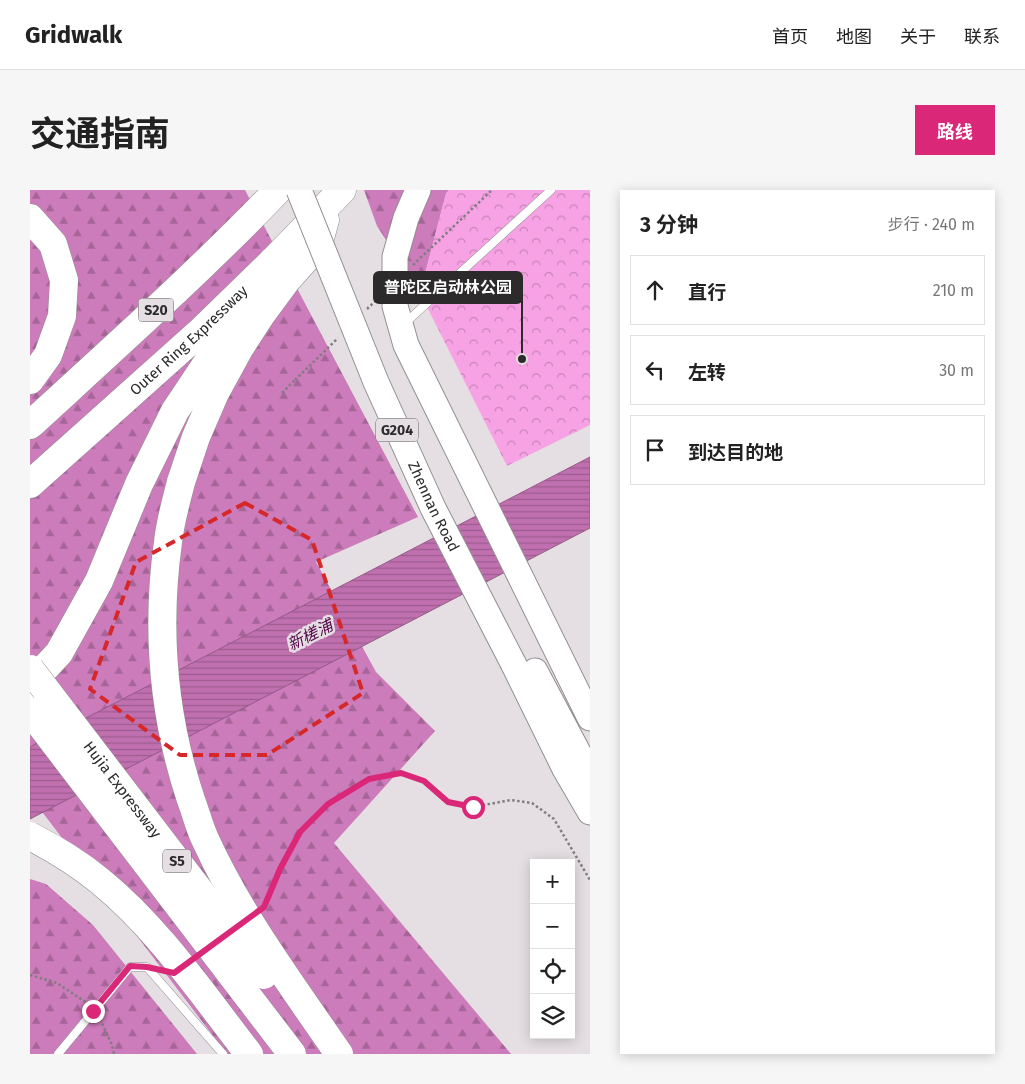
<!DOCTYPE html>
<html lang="zh">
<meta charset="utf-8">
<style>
body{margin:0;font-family:"Fira Sans","Noto Sans SC",sans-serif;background:#f6f6f6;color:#222}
.controls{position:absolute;right:15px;bottom:15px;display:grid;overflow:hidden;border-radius:0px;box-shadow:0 2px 12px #0003}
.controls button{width:45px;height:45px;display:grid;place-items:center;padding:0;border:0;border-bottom:1px solid #e0e0e0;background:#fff;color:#222;font:25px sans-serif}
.stop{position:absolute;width:15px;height:15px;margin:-11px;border:4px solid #db2777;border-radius:50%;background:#fff}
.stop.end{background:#db2777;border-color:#fff;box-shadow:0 1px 5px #0008}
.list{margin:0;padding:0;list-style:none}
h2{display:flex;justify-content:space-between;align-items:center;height:65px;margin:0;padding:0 20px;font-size:21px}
h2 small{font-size:16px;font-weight:400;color:#767676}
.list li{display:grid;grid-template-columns:32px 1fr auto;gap:15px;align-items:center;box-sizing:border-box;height:70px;margin:0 10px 10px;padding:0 10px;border:1px solid #e0e0e0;border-radius:0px}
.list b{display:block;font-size:19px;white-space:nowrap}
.list em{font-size:16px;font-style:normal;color:#767676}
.icon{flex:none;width:28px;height:28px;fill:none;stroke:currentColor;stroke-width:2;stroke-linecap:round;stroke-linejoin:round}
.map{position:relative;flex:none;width:560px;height:864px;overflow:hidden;border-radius:0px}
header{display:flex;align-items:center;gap:30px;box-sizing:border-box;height:70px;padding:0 25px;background:#fff;border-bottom:1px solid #e0e0e0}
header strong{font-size:24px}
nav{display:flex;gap:28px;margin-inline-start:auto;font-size:18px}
.intro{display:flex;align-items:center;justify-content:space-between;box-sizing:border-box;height:120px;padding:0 30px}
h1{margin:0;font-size:35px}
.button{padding:12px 22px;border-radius:0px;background:#db2777;color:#fff;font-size:18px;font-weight:700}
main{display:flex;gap:30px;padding:0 30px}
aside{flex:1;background:#fff;border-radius:0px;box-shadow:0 2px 12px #0003}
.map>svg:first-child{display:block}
</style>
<header>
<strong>Gridwalk</strong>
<nav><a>首页</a><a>地图</a><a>关于</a><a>联系</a></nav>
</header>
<div class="intro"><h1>交通指南</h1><a class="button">路线</a></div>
<main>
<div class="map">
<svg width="560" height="864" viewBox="0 0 560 864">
<defs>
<pattern id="forest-firs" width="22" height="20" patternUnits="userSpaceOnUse" patternTransform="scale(1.25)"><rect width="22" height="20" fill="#cc7bbb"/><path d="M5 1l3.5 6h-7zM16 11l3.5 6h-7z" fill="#a66598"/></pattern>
<pattern id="park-crowns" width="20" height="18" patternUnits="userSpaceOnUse" patternTransform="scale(1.25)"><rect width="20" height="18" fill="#f7a2e4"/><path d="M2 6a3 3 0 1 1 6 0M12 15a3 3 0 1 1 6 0" fill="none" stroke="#c884b9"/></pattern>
<pattern id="water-rules" width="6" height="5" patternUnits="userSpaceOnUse" patternTransform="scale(1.25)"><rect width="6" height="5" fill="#c070af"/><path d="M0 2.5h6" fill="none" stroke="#9c5c8f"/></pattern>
</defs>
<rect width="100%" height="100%" fill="#e5dfe3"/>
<!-- forest -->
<path fill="url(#forest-firs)" d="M0 0H215L388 327 286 372 346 482 405 541 304 653 481 864H197L0 606Z
M334 0H419L416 4 390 103 347 36Z
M0 689 16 694 63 735 167 864H0Z"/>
<!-- park -->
<path fill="url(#park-crowns)" d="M419 0H560V235L477 276 390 103 416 3Z"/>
<!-- water -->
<path fill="url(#water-rules)" stroke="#945b87" d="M560 267V338L0 629V557Z"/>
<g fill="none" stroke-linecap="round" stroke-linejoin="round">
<!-- lane casing -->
<g stroke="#948e92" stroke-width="9">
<path id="lane" d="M374 134 521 0
M28 864 100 777H117L193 864"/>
</g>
<!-- primary casing -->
<g stroke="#948e92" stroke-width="27">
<path id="primary" d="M388 0 376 28 365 67V116L376 155 560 528
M483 473 535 579 560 622
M505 481 560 585"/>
</g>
<!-- highway casing -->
<g stroke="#948e92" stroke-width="29">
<g id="highway">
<path d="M0 28 23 54 34 90 32 126 18 165 0 190"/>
<path d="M0 235C84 158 169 82 248 0"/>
<path d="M151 292 166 247 185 203 209 159 231 125 256 91 288 55 295 30"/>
<path id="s1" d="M0 294 170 142 243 71 312 0"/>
<path d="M0 494 29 463 69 391 109 294 145 221 199 140 234 96 243 71"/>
</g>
</g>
<!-- path -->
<path stroke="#817d80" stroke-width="2.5" stroke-dasharray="2.5 2.5" stroke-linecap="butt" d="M383 75 462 0
M252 203 265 190
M234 717 250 679 270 642 298 614 339 589 371 583 394 591 418 612 443 617 481 610 502 613 524 629 560 690
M0 785 27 793 57 813
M70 829 82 855 84 864"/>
<!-- lane -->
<use href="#lane" stroke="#fff" stroke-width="8"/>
<!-- primary -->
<use href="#primary" stroke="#fff" stroke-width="25"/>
<!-- highway -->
<use href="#highway" stroke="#fff" stroke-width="28"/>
<!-- primary-bridge casing -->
<g stroke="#948e92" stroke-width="27" stroke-linecap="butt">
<g id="primary-bridge">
<path id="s2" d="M269 0 346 192 403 318 483 473"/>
</g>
</g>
<!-- highway-bridge casing -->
<g stroke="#948e92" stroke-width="29" stroke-linecap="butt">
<g id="highway-bridge">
<path d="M151 292C146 312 140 332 138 352 126 439 133 526 161 610 166 623 169 636 175 649 210 726 261 794 309 864"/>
<path id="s3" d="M0 479 234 785"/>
<path d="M0 521 262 864"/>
<path d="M0 646C25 659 48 673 70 691 129 739 173 805 219 864"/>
</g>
</g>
<!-- path-bridge -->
<path stroke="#817d80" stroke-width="2.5" stroke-dasharray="2.5 2.5" stroke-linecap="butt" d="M337 119 372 85
M265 190 308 148"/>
<!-- primary-bridge -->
<use href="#primary-bridge" stroke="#fff" stroke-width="25"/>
<!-- highway-bridge -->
<use href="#highway-bridge" stroke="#fff" stroke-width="28"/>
</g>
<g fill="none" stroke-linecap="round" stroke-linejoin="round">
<!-- route -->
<path stroke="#db2777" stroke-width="6" d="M63 821 100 776 117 777 144 783 234 717 250 679 270 642 298 614 339 589 371 583 394 591 418 612 443 617"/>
</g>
<!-- marked area -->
<path fill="none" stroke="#d62828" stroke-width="4" stroke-dasharray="10 6" stroke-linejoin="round" d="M215 313 282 350 333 503 237 565H150L60 499 106 372Z"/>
<g text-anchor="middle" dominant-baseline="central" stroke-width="5" stroke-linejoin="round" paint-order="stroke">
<!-- shield labels -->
<g fill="#e5dfe3" stroke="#646062" stroke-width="1">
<rect x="108.5" y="108.5" width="35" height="23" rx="4"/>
<rect x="346" y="228.5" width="42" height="23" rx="4"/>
<rect x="133" y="659.5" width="28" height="23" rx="4"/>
</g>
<g font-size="14" font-weight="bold" fill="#2c2a2b">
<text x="126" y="120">S20</text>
<text x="367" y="240">G204</text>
<text x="147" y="671">S5</text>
</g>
<!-- street labels -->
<g font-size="15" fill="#2c2a2b" stroke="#e5dfe3">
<text stroke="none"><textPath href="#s1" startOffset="214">Outer Ring Expressway</textPath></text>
<text stroke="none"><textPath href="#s2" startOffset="344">Zhennan Road</textPath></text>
<text stroke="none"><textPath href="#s3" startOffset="152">Hujia Expressway</textPath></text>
</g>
<!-- water labels -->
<g font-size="16" font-style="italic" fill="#510547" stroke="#e5dfe3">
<text transform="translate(280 445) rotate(-27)">新槎浦</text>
</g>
</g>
<!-- callouts -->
<path fill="none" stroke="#2c2a2b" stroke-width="2" d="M492 169L492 97"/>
<circle fill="#2c2a2b" stroke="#e5dfe3" stroke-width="2" cx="492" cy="169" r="5"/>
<rect fill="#2c2a2b" stroke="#2c2a2b" stroke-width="2" x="344" y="82" width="148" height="31" rx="5"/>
<g font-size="16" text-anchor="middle" font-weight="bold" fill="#fff">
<text x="418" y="103">普陀区启动林公园</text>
</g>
</svg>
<div class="controls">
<button>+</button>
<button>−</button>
<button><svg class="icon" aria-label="locate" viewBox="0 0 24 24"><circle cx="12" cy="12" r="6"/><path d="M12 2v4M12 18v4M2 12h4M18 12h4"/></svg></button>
<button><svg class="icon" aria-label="layers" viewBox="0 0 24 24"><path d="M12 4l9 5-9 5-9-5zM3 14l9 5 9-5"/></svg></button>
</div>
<div class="stop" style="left:443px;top:617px"></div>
<div class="stop end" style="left:63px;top:821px"></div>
</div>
<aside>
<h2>3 分钟<small>步行 · 240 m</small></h2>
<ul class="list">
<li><svg class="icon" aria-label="ahead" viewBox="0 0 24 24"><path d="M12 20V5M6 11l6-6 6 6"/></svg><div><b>直行</b></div><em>210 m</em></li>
<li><svg class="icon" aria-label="left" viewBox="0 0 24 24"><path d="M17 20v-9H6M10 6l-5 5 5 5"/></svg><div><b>左转</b></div><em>30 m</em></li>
<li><svg class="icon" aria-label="arrive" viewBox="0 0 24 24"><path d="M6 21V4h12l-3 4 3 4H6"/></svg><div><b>到达目的地</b></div></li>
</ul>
</aside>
</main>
